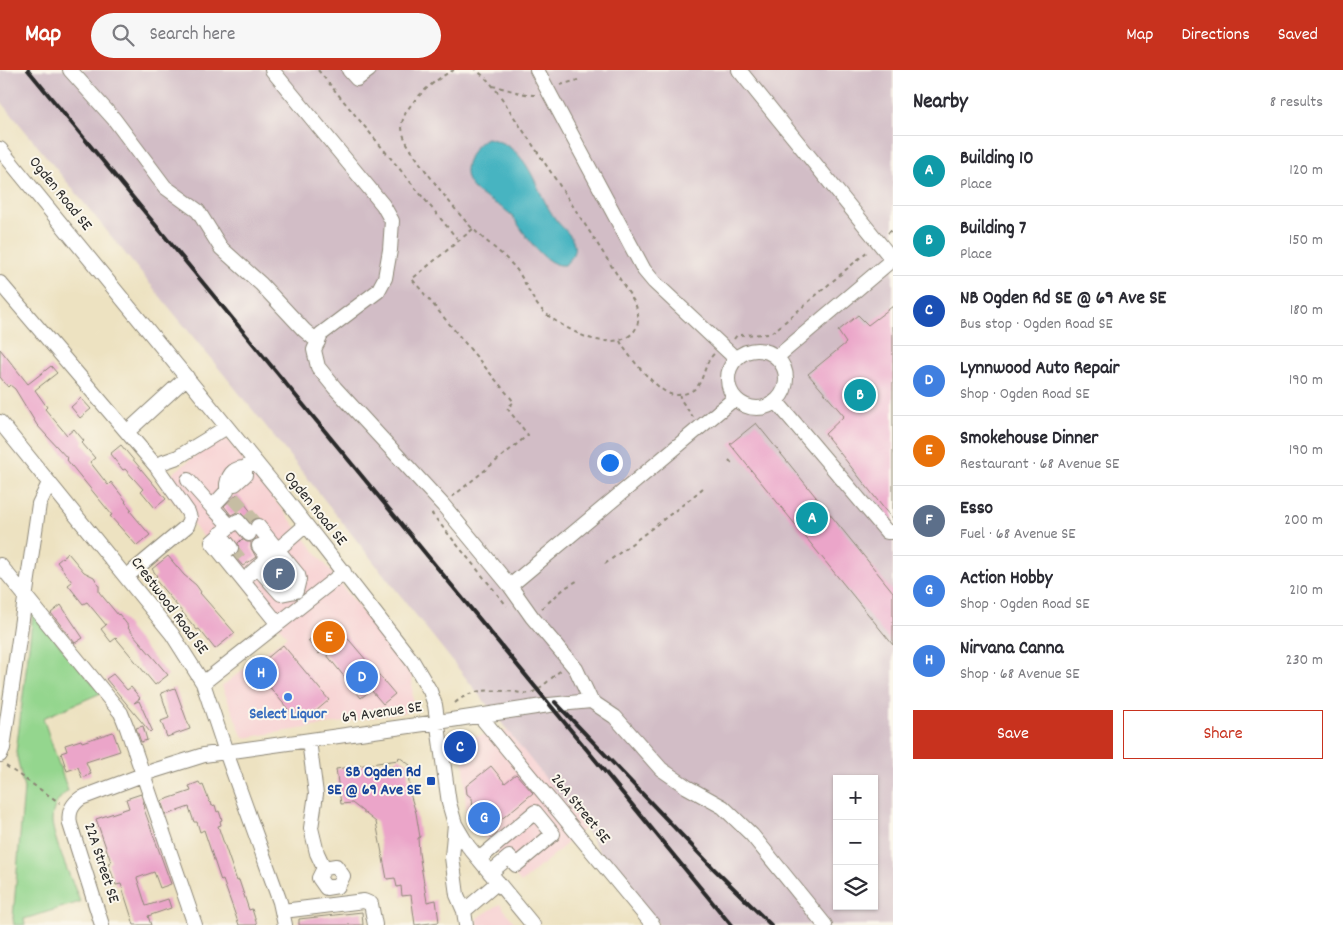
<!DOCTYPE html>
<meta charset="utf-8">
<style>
body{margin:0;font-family:Dekko,sans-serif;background:#f7f7f7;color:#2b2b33}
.controls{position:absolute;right:15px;bottom:15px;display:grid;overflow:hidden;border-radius:0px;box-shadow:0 1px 4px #0004}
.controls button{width:45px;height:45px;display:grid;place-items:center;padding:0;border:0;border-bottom:1px solid #e1e1e2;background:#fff;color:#2b2b33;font:25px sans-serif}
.you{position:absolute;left:609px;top:392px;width:18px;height:18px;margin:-12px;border:4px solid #fff;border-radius:50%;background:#1a73e8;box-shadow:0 0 0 8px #1a73e833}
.badge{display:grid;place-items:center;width:32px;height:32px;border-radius:50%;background:#c8321e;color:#fff;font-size:16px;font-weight:700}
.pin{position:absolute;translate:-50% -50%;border:2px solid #fff;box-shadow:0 1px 5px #0006}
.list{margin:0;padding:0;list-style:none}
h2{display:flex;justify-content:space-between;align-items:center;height:65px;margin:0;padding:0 20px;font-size:21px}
h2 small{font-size:16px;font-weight:400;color:#7c7c81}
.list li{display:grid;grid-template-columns:32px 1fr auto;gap:15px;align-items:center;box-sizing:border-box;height:70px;padding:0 20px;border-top:1px solid #e1e1e2}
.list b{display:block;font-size:19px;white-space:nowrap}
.list p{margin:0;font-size:16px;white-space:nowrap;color:#7c7c81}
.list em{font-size:16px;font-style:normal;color:#7c7c81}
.actions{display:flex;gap:10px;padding:15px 20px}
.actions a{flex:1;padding:11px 0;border:1px solid #c8321e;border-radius:0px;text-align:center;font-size:18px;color:#c8321e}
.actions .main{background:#c8321e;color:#fff}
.icon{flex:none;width:28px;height:28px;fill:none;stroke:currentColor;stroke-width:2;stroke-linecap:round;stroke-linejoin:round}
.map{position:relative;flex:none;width:893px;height:855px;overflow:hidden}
header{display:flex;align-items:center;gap:30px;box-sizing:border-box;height:70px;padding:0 25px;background:#c8321e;color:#fff}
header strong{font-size:24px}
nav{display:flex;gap:28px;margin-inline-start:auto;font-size:18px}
.search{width:350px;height:45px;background:#f7f7f7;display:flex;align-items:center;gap:12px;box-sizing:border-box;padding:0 18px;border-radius:28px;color:#7c7c81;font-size:19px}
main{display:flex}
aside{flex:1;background:#fff}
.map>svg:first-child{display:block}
</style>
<header>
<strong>Map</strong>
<div class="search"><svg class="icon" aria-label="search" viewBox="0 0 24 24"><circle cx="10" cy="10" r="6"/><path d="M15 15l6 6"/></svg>Search here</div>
<nav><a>Map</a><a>Directions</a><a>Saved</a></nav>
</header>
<main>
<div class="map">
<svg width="893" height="855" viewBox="0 0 893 855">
<rect width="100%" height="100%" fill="#fbf7ec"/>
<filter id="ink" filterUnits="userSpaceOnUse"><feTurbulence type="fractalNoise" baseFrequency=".02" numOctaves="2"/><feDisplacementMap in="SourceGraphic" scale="10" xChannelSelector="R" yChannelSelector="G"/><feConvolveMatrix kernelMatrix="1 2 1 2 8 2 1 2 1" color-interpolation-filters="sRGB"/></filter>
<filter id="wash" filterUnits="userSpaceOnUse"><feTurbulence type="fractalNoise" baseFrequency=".0096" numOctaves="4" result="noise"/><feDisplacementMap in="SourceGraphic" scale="20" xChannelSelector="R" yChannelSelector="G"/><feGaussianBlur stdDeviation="1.12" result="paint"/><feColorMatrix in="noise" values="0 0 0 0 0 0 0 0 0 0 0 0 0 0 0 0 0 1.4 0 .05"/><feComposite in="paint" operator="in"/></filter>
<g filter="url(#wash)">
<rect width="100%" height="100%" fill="#ede2c1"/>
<!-- built -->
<path fill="#f7cfd1" d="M223 364 412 605 413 641 243 668 222 616 287 566 159 414Z
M509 661 585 758 521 813 466 745 463 668Z
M500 834 516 855H478L477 848Z"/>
<!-- industrial -->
<path fill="#d2bdc6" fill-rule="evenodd" d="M0 0H893V855H659L601 784 585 758 265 355 0 30ZM837 709H874V836H837Z"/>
<!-- green -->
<path fill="#94d68e" stroke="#60805c" d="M33 544 101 623 43 648 68 721C58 728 52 738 52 751 53 770 73 812 80 832L24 849 25 855H14L13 848 24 719 16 682Z"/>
<!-- water -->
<path fill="#46b4c1" stroke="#387076" d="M487 68C532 77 533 119 556 150 562 158 572 164 574 175 576 183 570 189 565 195 544 198 524 162 513 147 497 128 454 123 469 88 473 79 479 72 487 68Z"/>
<g id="blocks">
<!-- building -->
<path fill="#eba5c9" d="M893 236V450L825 364 844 346 808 304 846 273 838 261 858 245 868 255Z
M0 279 28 314 51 296 57 303 35 320 47 337 45 339 67 365 74 359 84 371 82 373 95 388 90 392 108 415 111 412 126 431 125 432 132 440 130 441 150 465 137 476 110 446 112 445 67 390 68 389 37 355 15 319 10 315 8 317 0 307Z
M81 328 91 339 80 348 71 337Z
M756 353 893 522V575L730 374Z
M121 375 166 429 155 438 141 421 143 419 125 399 123 400 110 384Z
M237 424 256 448 250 452 241 443 237 442 231 445 224 436Z
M242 469 247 472H251V478L256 487 243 496 234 486 239 482 238 473Z
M68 483 84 502 94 507 99 516V522L118 545 119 544 129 557 128 558 168 605 155 615 116 568 111 572 101 559 106 555 87 532 83 534 68 515 72 512 57 492Z
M168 486 184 505 196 515 201 522 200 523 235 563 215 579 199 559 197 560 154 508 157 506 152 499Z
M280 497 290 509 289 514H284L273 502 278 500Z
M61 535 83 568 75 573 51 543Z
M333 551 395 624 383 634 371 620 361 628 323 580 319 584 308 571Z
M283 575 329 630 316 641 292 644 263 609 256 614 248 604Z
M113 604 127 620 131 617 140 628 134 633 139 631 152 660 150 662 106 609Z
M175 618 190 659 167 667 161 651 169 648 161 623Z
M143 656 147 670 141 672 136 658Z
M113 662 120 681 86 692 91 704 82 708 78 697 67 701 61 683 67 681 65 675 81 670 82 672Z
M399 687 410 695 407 698 411 727 416 743 420 767 418 768 419 783 427 832 436 830 439 852 415 855 411 825 402 826 401 816 397 817 395 808 387 809 376 752 352 733 341 734 336 699 398 690Z
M491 696 505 713 516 704 533 723 481 766 483 753 473 741 472 728 467 724 466 716Z
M199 712 201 716 203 715 210 733 211 732 212 736 215 735 217 742 219 741 222 750 220 751 221 755 218 756 237 811 239 810 249 840 252 839 257 855H239L223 810 221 811 204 760 200 762 197 752H194L189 737 166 745 161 731 191 721 189 716Z
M141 724 145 738 144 739 171 814 160 818 154 802 137 808 146 836 168 829 171 838 148 846 151 855H134L121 814 116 815 108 793 111 792 96 749 129 738 126 729Z
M362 842 363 855H299V849Z"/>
</g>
</g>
<g filter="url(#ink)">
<use href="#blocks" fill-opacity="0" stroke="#8c8676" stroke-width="1"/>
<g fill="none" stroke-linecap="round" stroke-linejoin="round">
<!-- minor-tunnel -->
<path stroke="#c6bda3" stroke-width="14" stroke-dasharray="14 7" stroke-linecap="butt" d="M233 428 258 456
M231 478 244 495
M273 493 290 514"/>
<!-- minor casing -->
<g stroke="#8c8676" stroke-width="16">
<path id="minor" d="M70 0 114 49 165 117 198 141 221 178 261 214 304 260 318 272
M272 0 383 135 392 151 390 180 385 208 378 221 321 264 314 280 318 297 335 318 443 435 510 516 532 547 576 599 591 631 615 647 661 699 687 717 723 737 752 765 825 855
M349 0 357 9 369 0
M537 0 644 200 654 212 735 288
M739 0 892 189
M0 79 289 433 413 592 430 621 435 635 449 733 455 754 468 776 533 855
M0 213 155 395 188 442 190 448 187 456 126 507
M728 309a29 29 0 1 1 58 0a29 29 0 1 1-58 0Z
M777 287 893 189
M776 331 887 462H893
M0 352 172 564 203 613 226 682 280 832 285 855
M127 362 187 307
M155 395 178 387 227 357
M245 398V405L235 414H227C229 404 234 398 245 398L254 390
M188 410 212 437
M227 414V421L212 437 230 456 212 472 278 554
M230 456 238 451 249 464
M220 464 231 478
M259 476 273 493
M0 495 121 643 127 658 195 855
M258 498 281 524 296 521 299 509 298 505 258 456
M251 503 306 455
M510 516 735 328
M203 613 344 502
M480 646 653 855
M309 671 316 724 311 758 317 783 324 798 319 808 326 818 338 816 343 806 336 796 324 798
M0 685 3 678 39 434 49 413
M455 754 452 787 457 825 464 841 466 855
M479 789 535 742 553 764 516 795 509 787 490 803
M283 841 364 831 371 834 375 855
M464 841 498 812
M102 855 70 754C68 743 71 735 81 728L153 701 204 685 438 652 549 635 591 631"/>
</g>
<!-- path -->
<path stroke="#8c8676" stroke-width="2" stroke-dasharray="4 4" stroke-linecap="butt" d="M318 0 459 171
M454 0C437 7 401 37 402 56 402 70 413 82 420 93 437 116 453 138 472 158 487 173 507 186 519 203 527 215 532 231 543 241 553 251 569 259 581 265 609 278 650 272 635 233 597 173 558 112 518 53 507 37 492 9 475 0
M560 15 578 10
M492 16C507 18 520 25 536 25
M888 163 893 159
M734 269 737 265 769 264 779 257 869 180
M620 271C626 284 656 319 670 324 678 327 690 323 696 318 705 308 704 293 714 284
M679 324 681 330 693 347
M729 390 734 396
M452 427 528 365 507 338 514 332 412 209 473 159
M433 443 432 444 507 536
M605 494 689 430 703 418
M542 538 565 518 580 509
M455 633C473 617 493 620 516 622 520 623 527 624 531 623 542 618 551 608 560 601L559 600
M6 696 60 733"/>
<!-- minor -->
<use href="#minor" stroke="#fff" stroke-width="14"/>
<!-- rail -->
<path stroke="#2b2b2b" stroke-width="4" d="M28 0 731 855
M555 632 713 798 771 855"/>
</g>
</g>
<!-- markers -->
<circle fill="#3f7fe0" stroke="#fbf7ec" stroke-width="2" cx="288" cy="627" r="5"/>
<rect fill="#1a4fb4" stroke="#fbf7ec" stroke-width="2" x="426" y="706" width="10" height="10" rx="2.5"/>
<g text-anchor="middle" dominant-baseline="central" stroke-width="4" stroke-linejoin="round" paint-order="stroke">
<!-- street labels -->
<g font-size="16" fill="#2b2b2b" stroke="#fbf7ec">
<text transform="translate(60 124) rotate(51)">Ogden Road SE</text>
<text transform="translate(315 439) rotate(51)">Ogden Road SE</text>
<text transform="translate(169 536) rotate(53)">Crestwood Road SE</text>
<text transform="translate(382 643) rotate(-8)">69 Avenue SE</text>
<text transform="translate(580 739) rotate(51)">26A Street SE</text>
<text transform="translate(101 793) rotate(72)">22A Street SE</text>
</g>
<!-- shop labels -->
<g font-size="16" font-weight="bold" fill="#366cbe" stroke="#fbf7ec">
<text x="288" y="644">Select Liquor</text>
</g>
<!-- transit labels -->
<g font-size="16" font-weight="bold" fill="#164399" stroke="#fbf7ec" text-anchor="end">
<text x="421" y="702">SB Ogden Rd<tspan x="421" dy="18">SE @ 69 Ave SE</tspan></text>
</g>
</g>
</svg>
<div class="controls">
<button>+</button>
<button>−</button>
<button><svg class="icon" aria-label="layers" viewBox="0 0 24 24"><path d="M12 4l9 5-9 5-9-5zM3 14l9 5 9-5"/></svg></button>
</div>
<div class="you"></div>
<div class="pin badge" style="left:812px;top:448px;background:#0f9aa8">A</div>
<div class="pin badge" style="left:860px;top:325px;background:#0f9aa8">B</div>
<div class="pin badge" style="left:460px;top:677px;background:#1a4fb4">C</div>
<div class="pin badge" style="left:362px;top:607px;background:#3f7fe0">D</div>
<div class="pin badge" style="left:329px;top:567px;background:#e8710a">E</div>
<div class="pin badge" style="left:279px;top:504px;background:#5c6f8a">F</div>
<div class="pin badge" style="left:484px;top:748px;background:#3f7fe0">G</div>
<div class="pin badge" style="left:261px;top:603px;background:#3f7fe0">H</div>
</div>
<aside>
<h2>Nearby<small>8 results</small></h2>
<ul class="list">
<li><span class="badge" style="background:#0f9aa8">A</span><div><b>Building 10</b><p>Place</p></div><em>120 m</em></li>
<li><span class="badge" style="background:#0f9aa8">B</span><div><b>Building 7</b><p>Place</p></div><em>150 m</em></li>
<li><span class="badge" style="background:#1a4fb4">C</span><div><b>NB Ogden Rd SE @ 69 Ave SE</b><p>Bus stop · Ogden Road SE</p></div><em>180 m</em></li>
<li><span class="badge" style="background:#3f7fe0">D</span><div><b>Lynnwood Auto Repair</b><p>Shop · Ogden Road SE</p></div><em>190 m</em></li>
<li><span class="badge" style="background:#e8710a">E</span><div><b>Smokehouse Dinner</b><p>Restaurant · 68 Avenue SE</p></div><em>190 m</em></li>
<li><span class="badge" style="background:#5c6f8a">F</span><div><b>Esso</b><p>Fuel · 68 Avenue SE</p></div><em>200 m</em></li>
<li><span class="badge" style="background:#3f7fe0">G</span><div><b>Action Hobby</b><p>Shop · Ogden Road SE</p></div><em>210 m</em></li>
<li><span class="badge" style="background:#3f7fe0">H</span><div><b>Nirvana Canna</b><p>Shop · 68 Avenue SE</p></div><em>230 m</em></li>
</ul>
<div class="actions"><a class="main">Save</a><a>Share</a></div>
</aside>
</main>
